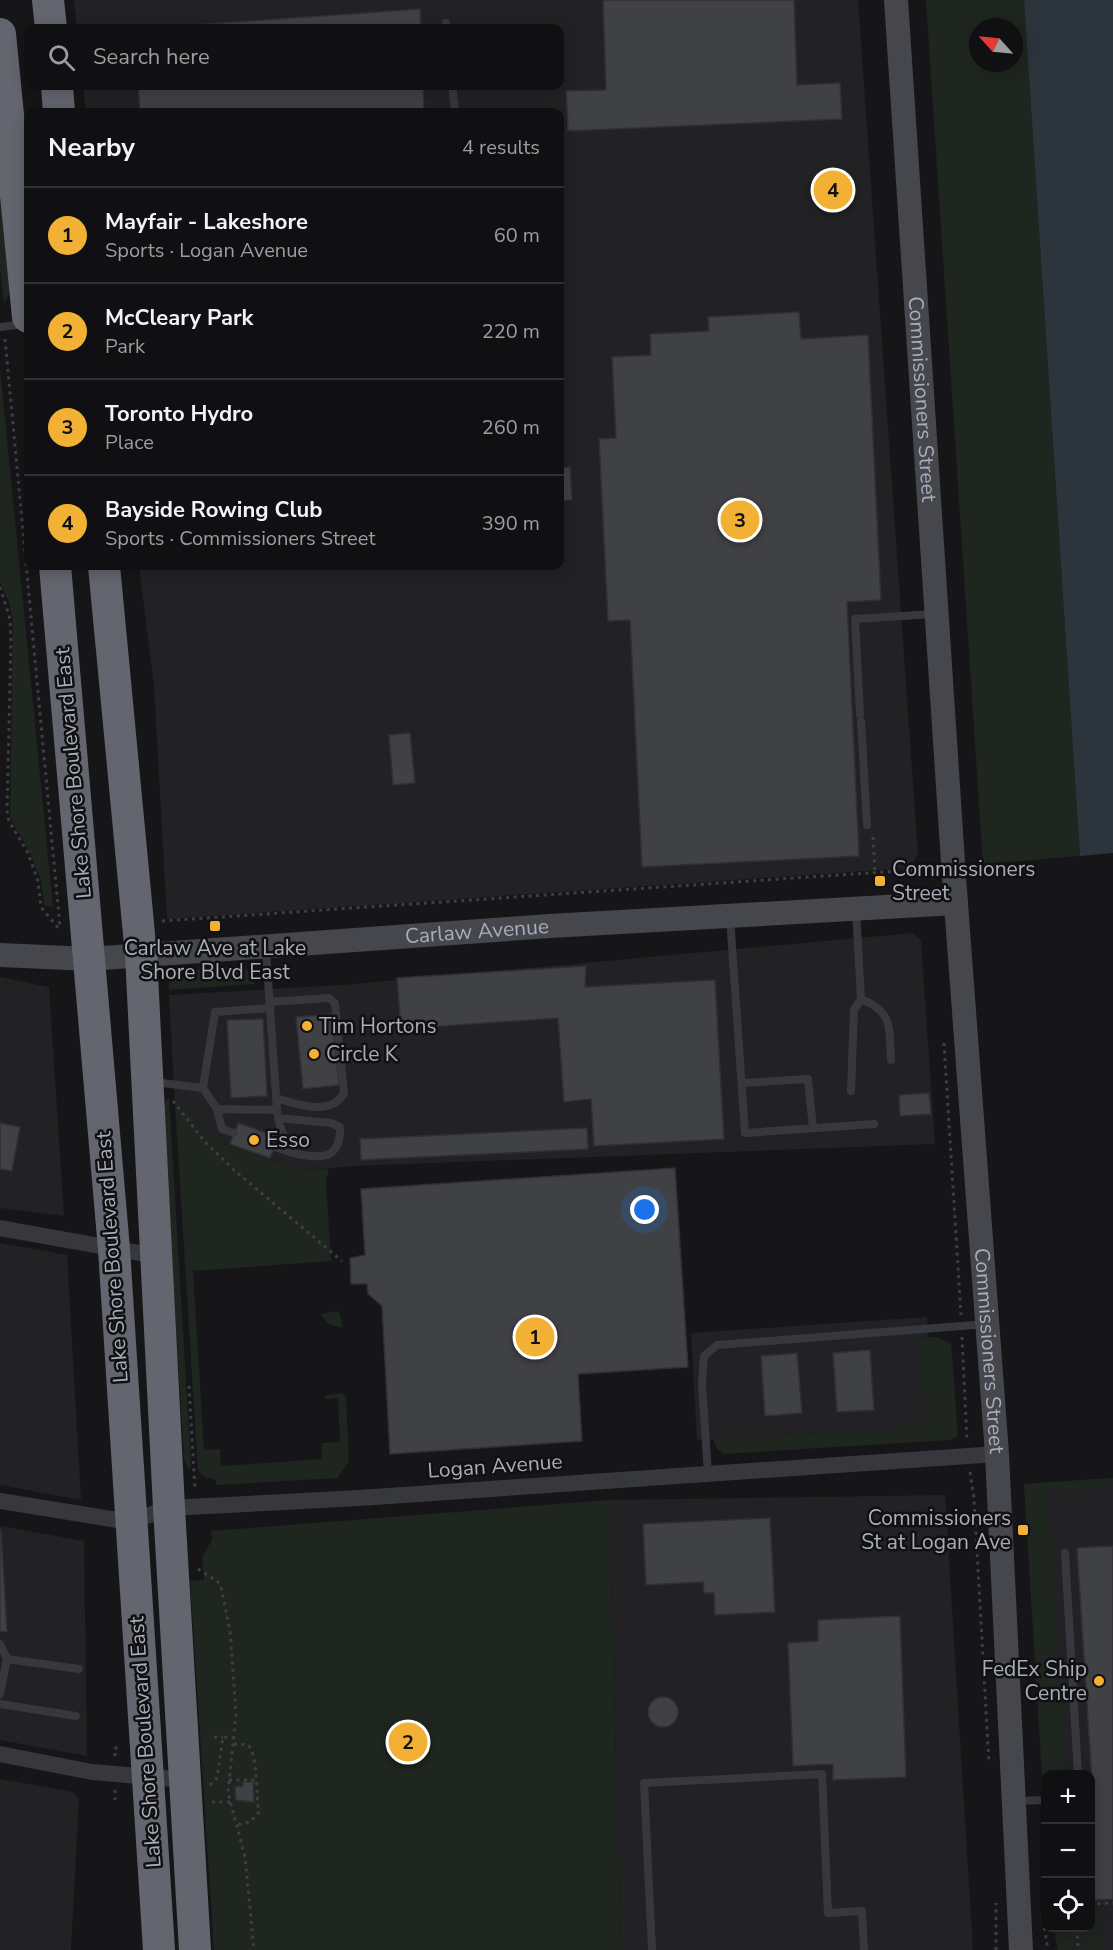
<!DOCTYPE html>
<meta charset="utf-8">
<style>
body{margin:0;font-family:"Nunito Sans",sans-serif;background:#1e1e20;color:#f1f3f6}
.controls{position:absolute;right:18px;bottom:18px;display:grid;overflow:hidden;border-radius:12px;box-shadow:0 3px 15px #0003}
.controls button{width:54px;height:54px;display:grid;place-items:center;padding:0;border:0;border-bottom:2px solid #303032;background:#101012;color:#f1f3f6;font:30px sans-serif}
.compass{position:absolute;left:969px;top:18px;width:54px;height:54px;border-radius:50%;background:#101012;box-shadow:0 3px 15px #0003;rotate:297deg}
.you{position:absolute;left:645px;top:1210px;width:21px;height:21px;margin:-15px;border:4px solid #fff;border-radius:50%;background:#1a73e8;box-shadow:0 0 0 9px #1a73e833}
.badge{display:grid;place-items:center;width:39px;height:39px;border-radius:50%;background:#f2b134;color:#111;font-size:20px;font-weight:700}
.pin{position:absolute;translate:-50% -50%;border:3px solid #fff;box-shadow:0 2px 6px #0006}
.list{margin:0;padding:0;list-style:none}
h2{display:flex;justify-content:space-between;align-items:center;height:78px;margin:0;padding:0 24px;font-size:26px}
h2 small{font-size:20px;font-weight:400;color:#9c9d9f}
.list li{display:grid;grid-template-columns:39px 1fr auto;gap:18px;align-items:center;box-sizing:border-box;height:96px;padding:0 24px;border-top:2px solid #303032}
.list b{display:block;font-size:22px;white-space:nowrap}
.list p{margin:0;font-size:20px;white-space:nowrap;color:#9c9d9f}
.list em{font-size:20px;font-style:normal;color:#9c9d9f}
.icon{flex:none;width:33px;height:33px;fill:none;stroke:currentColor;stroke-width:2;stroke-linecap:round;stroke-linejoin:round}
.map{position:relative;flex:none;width:1113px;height:1950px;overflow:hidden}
.search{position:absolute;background:#101012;box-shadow:0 3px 15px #0003;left:24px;top:24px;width:540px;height:66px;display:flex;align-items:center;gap:15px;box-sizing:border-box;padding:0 21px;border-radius:12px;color:#9c9d9f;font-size:22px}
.panel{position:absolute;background:#101012;box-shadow:0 3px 15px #0003;left:24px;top:108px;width:540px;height:462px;border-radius:12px}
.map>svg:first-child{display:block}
</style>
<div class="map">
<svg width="1113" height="1950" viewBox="0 0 1113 1950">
<rect width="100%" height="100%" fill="#161618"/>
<!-- built -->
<path fill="#222225" d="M74 0H858L918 855 909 868 167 919 154 686 139 566H560V112H86L83 86H560V28H77Z
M913 933 921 941 935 1144 353 1166 301 1171 216 1141 187 1111 175 1104 169 995 342 985Z
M0 977 49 987 64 1216 0 1208Z
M0 1243 67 1255 81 1500 0 1485Z
M927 1317 928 1337 918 1338 921 1397H933L934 1413 929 1421 920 1427 697 1440 691 1333Z
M1113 1478V1950H1058L1054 1928H1090V1774H1046L1045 1825 1024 1484Z
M945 1495 973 1950H621L609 1500Z
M0 1526 84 1541 87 1756 0 1740Z
M0 1779 73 1792 79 1798 71 1950H0Z"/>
<!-- green -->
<path fill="#1e261f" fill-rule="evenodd" d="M926 0H1024L1080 856 983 864ZM978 27H1014V63H978Z
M0 202 10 292 4 304 0 269Z
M0 368 53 907 44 906 41 880 30 853 10 817 13 621 9 602 0 583Z
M241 965 251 973 254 984 169 990V979L185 971Z
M169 1097 191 1466 189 1470 184 1459 163 1106Z
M175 1104 187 1111 216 1141 301 1171 329 1169 326 1181 331 1261 193 1271 204 1450 220 1449 221 1466 322 1459V1443L340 1442 338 1398 326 1399 324 1396 342 1393 346 1396 349 1462 337 1478 216 1485V1480L205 1477 198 1471Z
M339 1311 343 1328 328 1324 321 1314Z
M935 1337 951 1343 958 1435 950 1440 723 1454 717 1449 713 1439 920 1427C933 1419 934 1413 933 1397L921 1398 917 1338Z
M1113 1478V1486L1048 1490 1066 1773 1046 1774 1045 1785H1043L1024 1484Z
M609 1500 621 1950H214L190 1581 204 1580 202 1557 212 1540 211 1531Z
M1098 1913 1100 1950H1084L1082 1928H1090L1091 1914Z
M1054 1928H1072L1073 1950H1058Z"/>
<!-- water -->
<path fill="#2c353c" d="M1024 0H1113V853L1080 856Z"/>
<!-- building -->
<path fill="#404145" stroke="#303034" stroke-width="1.5" d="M603 0H794L797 85 840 83 842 119 568 131 566 91 606 90Z
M420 9 421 28H151Z
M138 86H423L424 112H140Z
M799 312 801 339 868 335 881 600 847 602 859 856 642 867 630 620 608 621 599 439 616 438 612 357 651 355 650 334 709 331 708 317Z
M570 467 572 500 560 501V468Z
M410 733 415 783 393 785 389 735Z
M586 966 585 987 715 980 724 1139 594 1146 591 1099 564 1102 558 1018 401 1029 397 978Z
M332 1014 339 1085 303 1089 296 1017Z
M263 1019 267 1096 231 1098 227 1020Z
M929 1093 931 1114 900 1116 899 1095Z
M0 1123 20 1127 12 1171 0 1169Z
M238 1123 278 1137 270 1158 230 1144Z
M587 1128 588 1149 361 1160 360 1139Z
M675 1168 688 1367 578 1374 582 1441 390 1454 382 1306 368 1294 367 1284H351L350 1258 365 1255 361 1189Z
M870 1350 874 1410 837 1412 833 1353Z
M797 1353 802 1413 765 1416 761 1356Z
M770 1518 775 1612 715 1615 714 1593H704L703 1582 646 1585 643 1524Z
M0 1530H1L7 1632 0 1631Z
M1113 1546V1899L1090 1900V1814L1094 1813 1077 1548Z
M900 1616 906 1777 833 1780V1764L793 1766 788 1643 818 1641V1620Z
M648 1712a15 15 0 1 1 30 0a15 15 0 1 1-30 0Z
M243 1782H253L254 1802 236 1800 235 1787 243 1786Z"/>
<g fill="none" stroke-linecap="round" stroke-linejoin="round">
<!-- path -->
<path stroke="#3d3f44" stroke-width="3" stroke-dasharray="3 4.5" stroke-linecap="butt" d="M5 339 60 927
M0 587 10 619 11 642 7 810 9 821 28 853 38 881 41 907 59 929
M873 837 875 872
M162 921 913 870 927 877H935
M944 1043 961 1315
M173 1101 205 1142 234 1170 342 1261
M962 1337 967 1441
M189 1386 195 1490
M970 1472 974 1498 989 1764
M198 1569 217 1581 221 1587 230 1631 236 1713 228 1793 245 1857 254 1950
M214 1737H223
M234 1744 248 1745C258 1754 256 1797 259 1812L250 1822 237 1825
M115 1756V1748H121
M229 1780H255
M210 1785 217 1778 223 1737 234 1738
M115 1790V1800
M212 1802H230
M1090 1904 1113 1903
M1042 1913 1048 1950
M1077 1928 1078 1950
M996 1950V1903"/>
<!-- lane -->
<path stroke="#37383d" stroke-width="8" d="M446 23 447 28
M452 86 455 112
M0 327 26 324
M860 714 855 619 933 614
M861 721 867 825
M730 917 745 1133 874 1124
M266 950C270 1003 273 1057 277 1110 278 1127 285 1138 293 1153 319 1159 341 1161 340 1127L331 1123 278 1118
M861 999C894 1012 889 1029 891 1060
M270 1002 329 998 335 1003 344 1093C331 1117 297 1104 276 1098
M154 1082 203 1088 217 1109 277 1110
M742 1083 808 1079 813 1128
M203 1088 215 1012 270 1008
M851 1091 854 1010 861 999 856 910
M217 1109 222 1129 234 1133
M275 1147 293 1153
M708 1474 702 1384 704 1356 717 1345 987 1324
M1065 1553 1078 1774
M0 1644 7 1659
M0 1694 7 1659 79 1669
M0 1704 76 1716
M1015 1801 1046 1800
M652 1950 644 1783 822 1774 828 1913 862 1911 864 1950"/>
<!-- street -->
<path stroke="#37383d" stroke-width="16" d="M0 1228 156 1256
M0 1501 130 1522 169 1508 360 1498 997 1454
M0 1754 92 1772 186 1780"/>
<!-- secondary -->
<g stroke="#45474d" stroke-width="24">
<path id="s1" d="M896 0 954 877 997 1454 1021 1950"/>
<path id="s2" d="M0 955 89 959 550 926 956 903"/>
</g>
<!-- highway -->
<path stroke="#63666e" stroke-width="32" d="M48 0 51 28
M0 34 28 317
M57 86 59 112
M55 566 114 1249 159 1950
M104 566 141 955 169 1508 195 1950"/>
</g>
<!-- markers -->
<g fill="#f2b134" stroke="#111113" stroke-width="2">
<rect x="874" y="875" width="12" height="12" rx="3"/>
<rect x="209" y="920" width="12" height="12" rx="3"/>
<circle cx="307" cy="1026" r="6"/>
<circle cx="314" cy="1054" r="6"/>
<circle cx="254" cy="1140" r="6"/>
<rect x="1017" y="1524" width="12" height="12" rx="3"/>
<circle cx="1099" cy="1681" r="6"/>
</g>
<g text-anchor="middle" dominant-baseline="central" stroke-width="5" stroke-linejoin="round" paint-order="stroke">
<!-- street labels -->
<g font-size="21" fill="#a8adb8" stroke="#111113">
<text stroke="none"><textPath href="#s1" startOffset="400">Commissioners Street</textPath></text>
<text transform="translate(73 773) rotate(-95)">Lake Shore Boulevard East</text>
<text stroke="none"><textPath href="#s2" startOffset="478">Carlaw Avenue</textPath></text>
<text transform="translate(112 1257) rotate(-94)">Lake Shore Boulevard East</text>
<text stroke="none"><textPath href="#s1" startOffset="1354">Commissioners Street</textPath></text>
<text transform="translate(495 1466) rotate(-4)">Logan Avenue</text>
<text transform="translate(145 1742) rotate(-94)">Lake Shore Boulevard East</text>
</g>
<!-- poi labels -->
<g font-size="21" fill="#a8adb8" stroke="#111113" text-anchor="start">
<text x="892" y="869">Commissioners<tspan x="892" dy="24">Street</tspan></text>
<text x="215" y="948" text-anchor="middle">Carlaw Ave at Lake<tspan x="215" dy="24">Shore Blvd East</tspan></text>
<text x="319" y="1026">Tim Hortons</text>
<text x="326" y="1054">Circle K</text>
<text x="266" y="1140">Esso</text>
<text x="1011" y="1518" text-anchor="end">Commissioners<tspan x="1011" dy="24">St at Logan Ave</tspan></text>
<text x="1087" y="1669" text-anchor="end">FedEx Ship<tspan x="1087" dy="24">Centre</tspan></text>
</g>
</g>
</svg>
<div class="controls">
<button>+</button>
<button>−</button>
<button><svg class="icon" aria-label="locate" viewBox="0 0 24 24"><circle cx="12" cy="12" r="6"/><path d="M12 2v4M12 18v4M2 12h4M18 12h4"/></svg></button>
</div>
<svg class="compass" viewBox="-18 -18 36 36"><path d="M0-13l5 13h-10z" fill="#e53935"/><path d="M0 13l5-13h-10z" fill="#9c9d9f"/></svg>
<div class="you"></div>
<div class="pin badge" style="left:535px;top:1337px">1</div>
<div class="pin badge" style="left:408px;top:1742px">2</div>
<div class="pin badge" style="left:740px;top:520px">3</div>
<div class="pin badge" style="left:833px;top:190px">4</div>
<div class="search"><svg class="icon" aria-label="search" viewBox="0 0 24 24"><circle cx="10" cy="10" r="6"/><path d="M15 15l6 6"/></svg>Search here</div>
<section class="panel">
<h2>Nearby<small>4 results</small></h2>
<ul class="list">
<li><span class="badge">1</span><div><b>Mayfair - Lakeshore</b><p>Sports · Logan Avenue</p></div><em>60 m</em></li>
<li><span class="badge">2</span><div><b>McCleary Park</b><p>Park</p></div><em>220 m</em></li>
<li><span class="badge">3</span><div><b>Toronto Hydro</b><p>Place</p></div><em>260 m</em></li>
<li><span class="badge">4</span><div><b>Bayside Rowing Club</b><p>Sports · Commissioners Street</p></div><em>390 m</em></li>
</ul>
</section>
</div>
